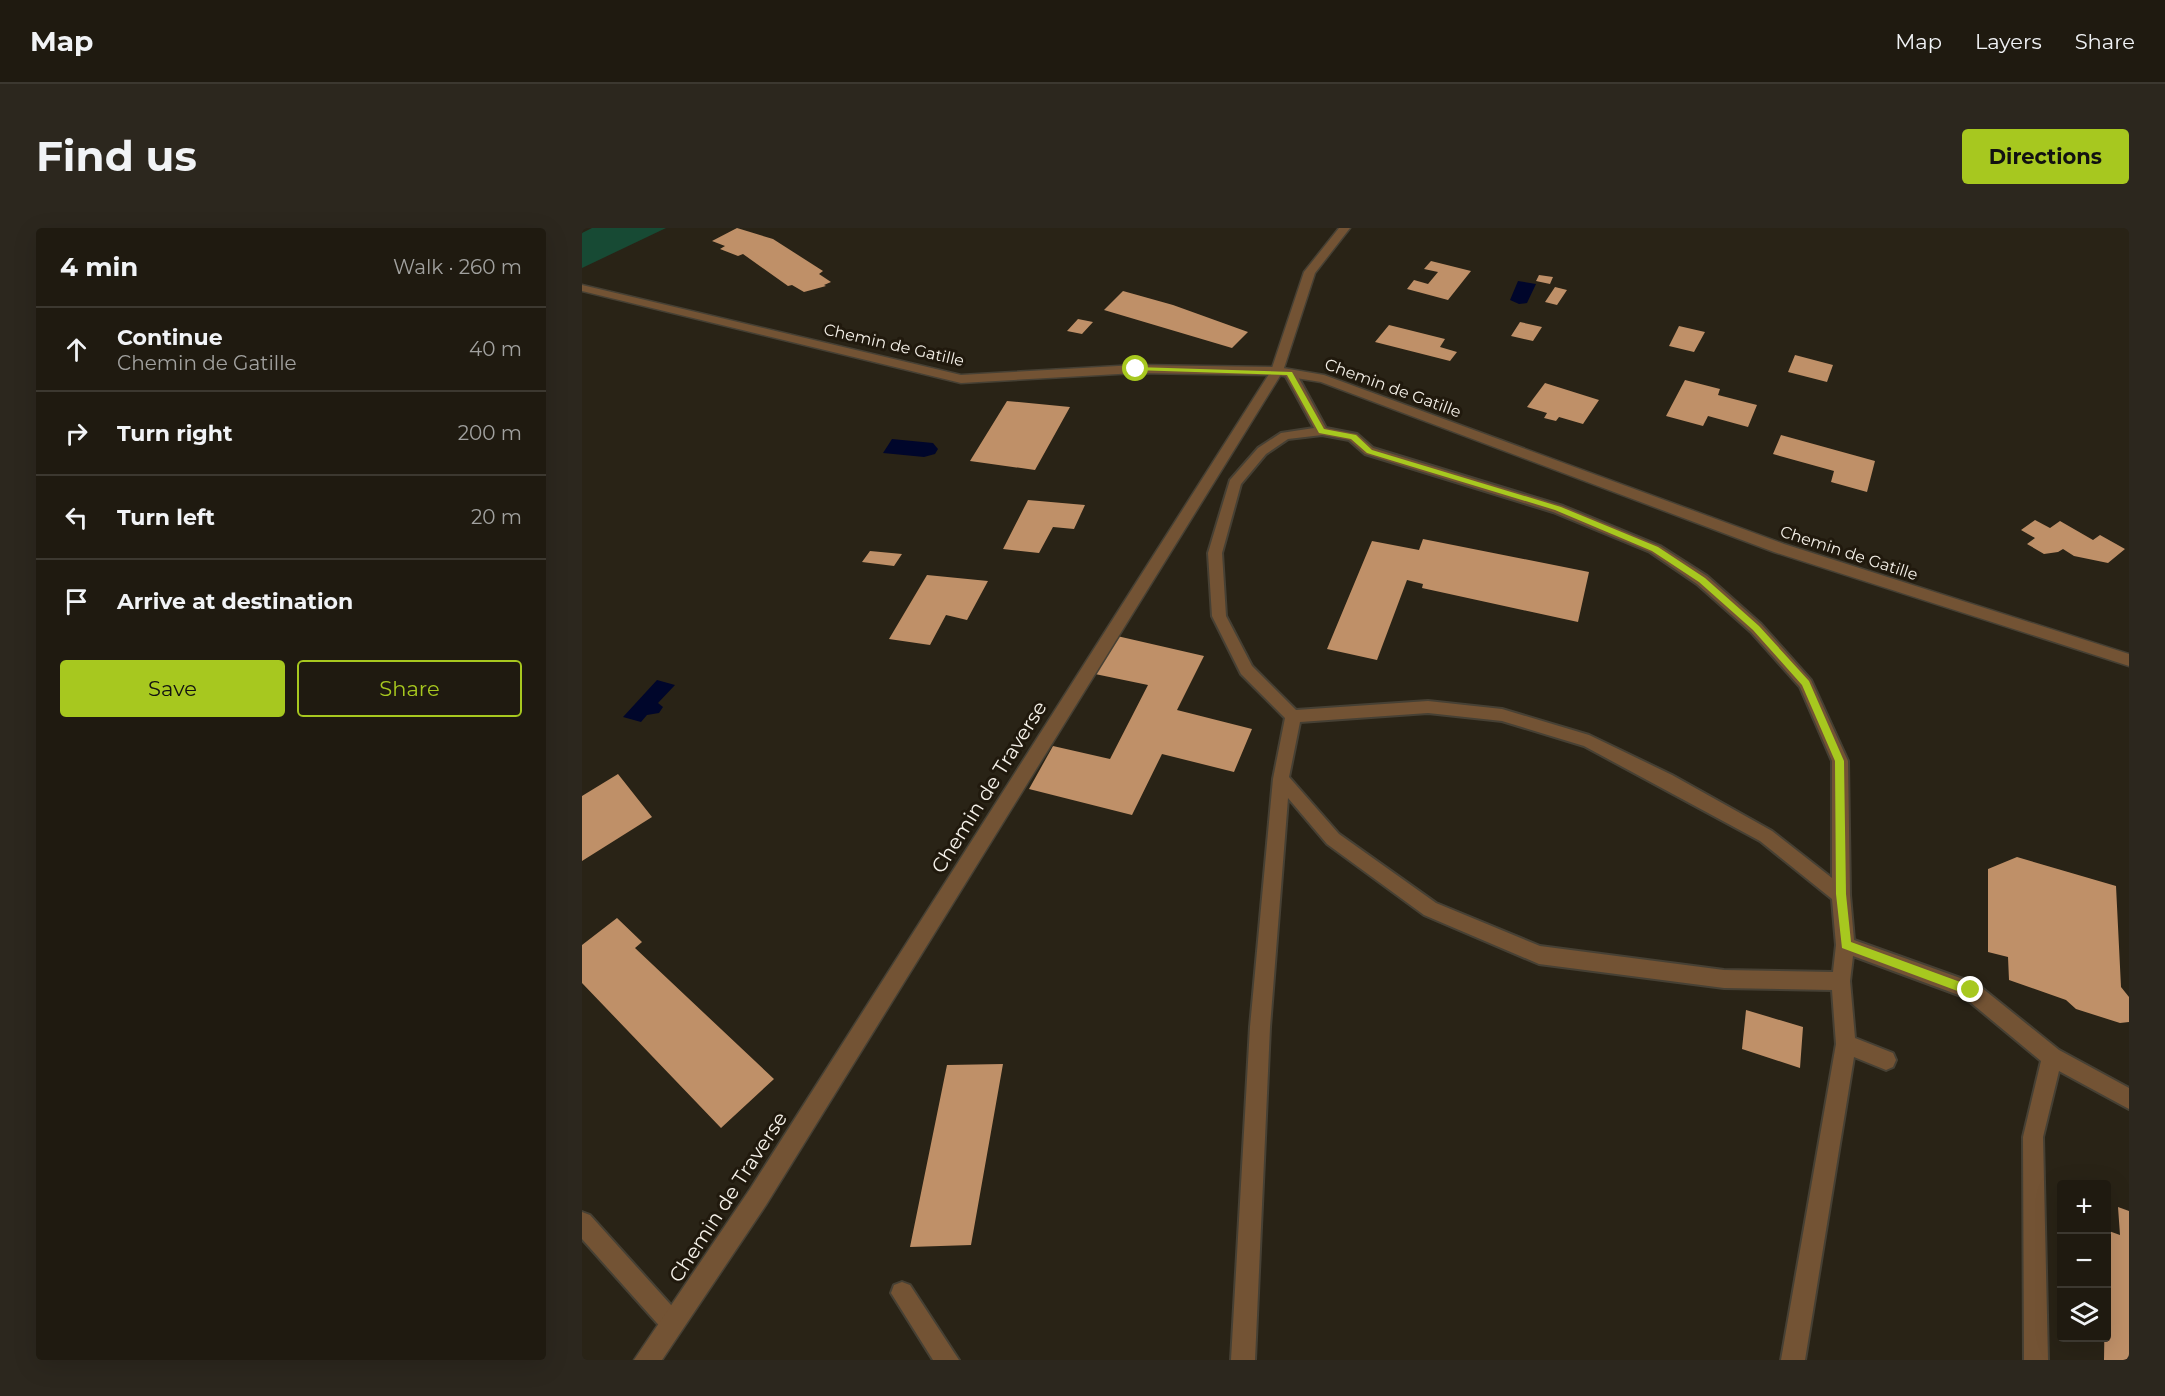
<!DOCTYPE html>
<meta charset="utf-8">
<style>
body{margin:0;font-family:Montserrat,sans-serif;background:#2c271e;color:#f1f3f6}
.controls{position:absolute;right:18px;bottom:18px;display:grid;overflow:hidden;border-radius:6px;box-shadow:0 6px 24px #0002}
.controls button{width:54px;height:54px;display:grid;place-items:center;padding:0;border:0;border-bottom:2px solid #3c3830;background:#1f1a10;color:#f1f3f6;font:30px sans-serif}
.stop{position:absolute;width:18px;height:18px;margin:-14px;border:4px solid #a7c81f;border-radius:50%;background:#fff}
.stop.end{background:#a7c81f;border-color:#fff;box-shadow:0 2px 6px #0008}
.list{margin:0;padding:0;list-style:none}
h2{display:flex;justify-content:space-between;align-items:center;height:78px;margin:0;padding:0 24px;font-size:26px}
h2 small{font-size:20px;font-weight:400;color:#a1a19f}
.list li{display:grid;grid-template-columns:39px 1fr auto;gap:18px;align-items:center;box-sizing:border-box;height:84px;padding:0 24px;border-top:2px solid #3c3830}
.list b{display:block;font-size:22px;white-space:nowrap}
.list p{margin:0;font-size:20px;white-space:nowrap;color:#a1a19f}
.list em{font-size:20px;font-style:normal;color:#a1a19f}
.actions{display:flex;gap:12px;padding:18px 24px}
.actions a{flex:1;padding:14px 0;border:2px solid #a7c81f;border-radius:6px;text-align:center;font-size:21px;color:#a7c81f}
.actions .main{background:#a7c81f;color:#111}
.icon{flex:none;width:33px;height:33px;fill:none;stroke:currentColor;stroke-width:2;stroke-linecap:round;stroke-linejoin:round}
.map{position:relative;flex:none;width:1547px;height:1132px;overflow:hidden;border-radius:6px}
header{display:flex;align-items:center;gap:36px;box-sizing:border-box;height:84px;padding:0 30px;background:#1f1a10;border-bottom:2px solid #3c3830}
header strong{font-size:28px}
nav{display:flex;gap:33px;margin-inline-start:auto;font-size:21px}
.intro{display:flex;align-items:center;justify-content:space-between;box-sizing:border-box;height:144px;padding:0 36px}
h1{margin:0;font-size:42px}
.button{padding:15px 27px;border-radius:6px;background:#a7c81f;color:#111;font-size:21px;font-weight:700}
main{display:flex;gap:36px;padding:0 36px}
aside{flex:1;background:#1f1a10;border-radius:6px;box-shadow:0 6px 24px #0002}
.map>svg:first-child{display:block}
</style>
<header>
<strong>Map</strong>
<nav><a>Map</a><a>Layers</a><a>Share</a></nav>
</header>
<div class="intro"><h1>Find us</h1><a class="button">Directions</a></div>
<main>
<aside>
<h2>4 min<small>Walk · 260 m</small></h2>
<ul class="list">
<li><svg class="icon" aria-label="ahead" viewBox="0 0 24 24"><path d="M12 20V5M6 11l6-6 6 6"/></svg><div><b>Continue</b><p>Chemin de Gatille</p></div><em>40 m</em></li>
<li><svg class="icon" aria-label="right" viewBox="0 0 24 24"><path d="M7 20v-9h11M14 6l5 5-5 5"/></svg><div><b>Turn right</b></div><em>200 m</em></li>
<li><svg class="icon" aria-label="left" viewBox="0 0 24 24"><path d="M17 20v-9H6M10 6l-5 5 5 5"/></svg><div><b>Turn left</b></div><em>20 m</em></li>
<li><svg class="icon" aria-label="arrive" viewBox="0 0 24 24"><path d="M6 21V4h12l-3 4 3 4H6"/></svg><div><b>Arrive at destination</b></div></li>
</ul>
<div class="actions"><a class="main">Save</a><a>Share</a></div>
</aside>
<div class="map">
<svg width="1547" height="1132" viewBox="0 0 1547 1132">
<rect width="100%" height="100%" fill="#292316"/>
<!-- green -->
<path fill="#174a34" d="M10 0H84L0 40V5Z"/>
<!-- water -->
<path fill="#00062b" d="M936 53 954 56 945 75 937 76 928 72Z
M310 211 351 215 356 221 353 226 342 229 301 225Z
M75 452 93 457 76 475 81 479 77 485 65 487 59 494 41 489Z"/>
<!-- building -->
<path fill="#bf9068" d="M155 0 191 11 241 43 237 46 249 54 242 57 244 58 222 64 210 57 206 58 161 26 156 28 138 21 143 18 130 13Z
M849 33 889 43 866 72 825 61 832 52 846 56 856 44 842 41Z
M957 47 971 49 968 56 954 53Z
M973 59 985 62 975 77 963 74Z
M541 63 591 77 666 104 650 120 522 82Z
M496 91 511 94 500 106 485 103Z
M938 94 960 99 951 113 929 108Z
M807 97 863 111 858 119 875 124 868 133 793 114Z
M1097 98 1123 104 1112 124 1087 118Z
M1213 127 1251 137 1245 154 1206 144Z
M1103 152 1138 161 1136 167 1175 177 1166 199 1126 188 1121 198 1084 188Z
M963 155 1017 172 1001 196 977 189 974 193 962 190 965 185 945 179Z
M425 173 488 179 453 242 388 233Z
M1199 207 1293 233 1285 264 1249 254 1252 243 1191 226Z
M446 272 503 277 492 301 471 299 457 325 421 321Z
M1453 292 1468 300 1478 293 1511 312 1518 307 1543 321 1526 335 1492 328 1481 321 1476 324 1462 326 1445 316 1453 310 1439 302Z
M841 311 1007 344 996 394 840 360 841 356 825 352 795 432 745 421 790 313 837 322Z
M288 323 320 326 312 338 280 334Z
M345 347 406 353 385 392 364 387 348 417 307 411Z
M535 408 622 428 595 482 670 501 652 544 580 526 550 587 447 561 471 518 528 531 566 457 513 446Z
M36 546 70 589 0 633V568Z
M1435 629 1534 658 1539 759 1547 769V794L1538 795 1494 781 1484 772 1427 752 1426 729 1406 724V641Z
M35 690 60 714 53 720 192 851 139 900 0 755V717Z
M1164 782 1221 799 1218 840 1160 821Z
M421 836 389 1017 328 1019 365 837Z
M1536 979 1547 983V1132H1522L1524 1002 1538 1007Z"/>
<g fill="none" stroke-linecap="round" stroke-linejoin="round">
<!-- service casing -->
<g stroke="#464034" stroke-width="4">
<path id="service" d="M708 142 714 145 744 200 775 206 791 220 981 278 1078 318 1125 348 1179 396 1229 452 1266 533 1268 667 1272 712 1395 756 1477 822 1547 860V881L1477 843 1461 909 1466 1132H1442L1441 909 1459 833 1382 769 1271 728 1268 753 1273 810 1311 825 1314 832 1311 839 1304 842 1272 829 1223 1132H1199L1254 816 1250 762 1142 760 957 736 842 687 745 616 706 570 688 799 673 1132H649L668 799 691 551 703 490 659 446 630 388 626 325 648 252 676 220 699 205 732 200 702 145ZM740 207 767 212 783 226 971 284 1068 324 1115 356 1169 404 1218 459 1250 533V650L1190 603 1090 547 1007 507 920 481 846 473 714 482 670 438 644 388 640 325 659 256 684 226 706 211ZM846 485 920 493 1002 518 1178 613 1250 671 1254 717 1251 744 1142 742 958 718 854 675 757 606 707 549 718 494Z
M0 984 8 987 98 1087 101 1095 98 1103 90 1106 82 1103 0 1011Z
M320 1054 328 1057 377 1132H351L309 1065 312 1057Z"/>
</g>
<!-- minor casing -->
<g stroke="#464034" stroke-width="3">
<path id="minor" d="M0 57 379 147 554 137 695 139 742 147 1202 316 1547 426V438L1192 324 739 154 695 147 554 145 379 155 0 63Z"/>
</g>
<!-- tertiary casing -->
<g stroke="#464034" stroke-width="3">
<path id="tertiary" d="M757 0H768L733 45 701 143 184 977 80 1132H52L168 961 689 143 722 44Z"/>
</g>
<!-- service -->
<use href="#service" fill="#735334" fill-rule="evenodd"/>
<!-- minor -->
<use href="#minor" fill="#735334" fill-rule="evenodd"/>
<!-- tertiary -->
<use href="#tertiary" fill="#735334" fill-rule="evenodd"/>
</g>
<!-- route -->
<path fill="#a7c81f" d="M554 139 710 144 742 201 774 207 790 222 979 279 1076 319 1123 350 1177 398 1227 453 1262 533 1264 666 1269 714 1392 759V766L1389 768 1260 720 1254 666 1253 533 1220 457 1171 402 1117 354 1070 323 973 282 785 225 769 211 737 205 705 147 551 142Z"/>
<g text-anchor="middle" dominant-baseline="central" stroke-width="6" stroke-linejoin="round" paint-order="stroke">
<!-- far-street labels -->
<g font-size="16" fill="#f5f1e9" stroke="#20190d">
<text transform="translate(312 117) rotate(13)">Chemin de Gatille</text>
<text transform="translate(811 160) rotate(20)">Chemin de Gatille</text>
<text transform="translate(1267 325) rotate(18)">Chemin de Gatille</text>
</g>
<!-- street labels -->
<g font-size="20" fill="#f5f1e9" stroke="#20190d">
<text transform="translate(407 559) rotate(-58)">Chemin de Traverse</text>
<text transform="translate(146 969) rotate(-57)">Chemin de Traverse</text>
</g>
</g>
</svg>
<div class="controls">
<button>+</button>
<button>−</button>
<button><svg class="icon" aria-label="layers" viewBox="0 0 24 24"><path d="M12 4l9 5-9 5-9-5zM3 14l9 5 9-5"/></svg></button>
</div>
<div class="stop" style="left:554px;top:141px"></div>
<div class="stop end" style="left:1389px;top:762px"></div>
</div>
</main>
